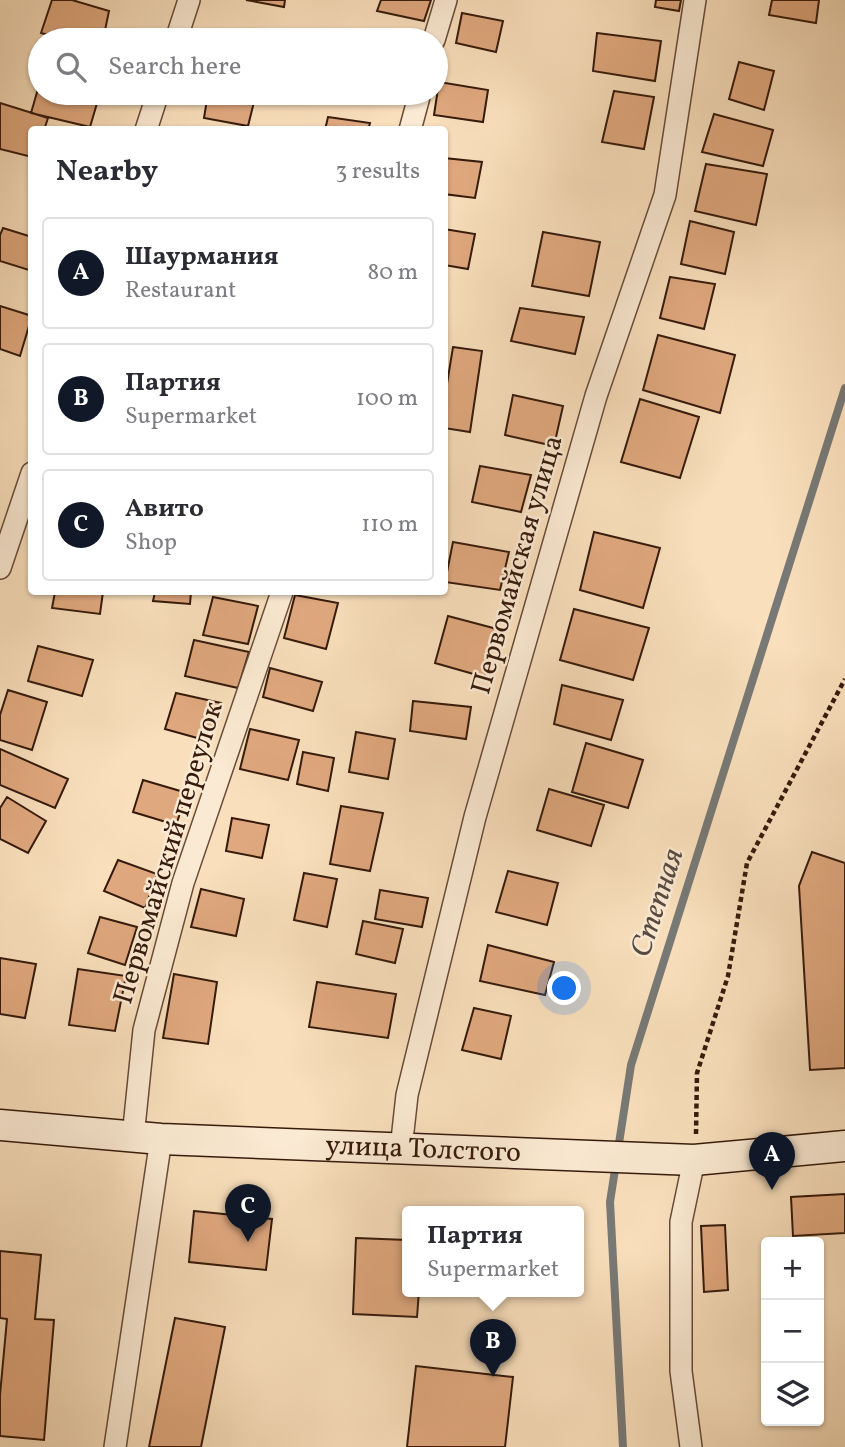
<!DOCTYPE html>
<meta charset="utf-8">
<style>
body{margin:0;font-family:Vollkorn,serif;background:#f2f2f3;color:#2b2b33}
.controls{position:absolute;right:21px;bottom:21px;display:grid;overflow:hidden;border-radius:7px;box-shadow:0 2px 5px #0004}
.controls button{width:63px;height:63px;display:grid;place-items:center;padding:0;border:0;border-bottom:2px solid #e1e1e2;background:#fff;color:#2b2b33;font:35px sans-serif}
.you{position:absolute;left:565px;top:989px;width:24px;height:24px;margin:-18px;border:5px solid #fff;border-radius:50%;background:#1a73e8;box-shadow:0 0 0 10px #1a73e833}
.badge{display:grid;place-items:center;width:46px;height:46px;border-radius:50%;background:#111827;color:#fff;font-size:23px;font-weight:700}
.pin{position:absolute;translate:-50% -58px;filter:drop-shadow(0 2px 4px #0008)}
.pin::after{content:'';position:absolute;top:37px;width:24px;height:21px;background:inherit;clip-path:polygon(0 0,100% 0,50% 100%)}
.popup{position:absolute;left:402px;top:1206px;width:182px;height:91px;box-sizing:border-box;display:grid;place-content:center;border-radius:7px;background:#fff;filter:drop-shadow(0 2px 5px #0005);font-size:23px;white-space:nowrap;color:#7c7c81}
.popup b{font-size:26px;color:#2b2b33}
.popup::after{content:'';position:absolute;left:50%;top:100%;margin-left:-14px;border:14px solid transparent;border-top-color:#fff}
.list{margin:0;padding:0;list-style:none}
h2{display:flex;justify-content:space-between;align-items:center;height:91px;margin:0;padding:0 28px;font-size:30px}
h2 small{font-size:23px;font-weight:400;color:#7c7c81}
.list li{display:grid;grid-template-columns:46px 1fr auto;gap:21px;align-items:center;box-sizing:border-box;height:112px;margin:0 14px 14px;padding:0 14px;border:2px solid #e1e1e2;border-radius:7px}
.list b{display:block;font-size:26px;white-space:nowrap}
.list p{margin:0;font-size:23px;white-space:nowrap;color:#7c7c81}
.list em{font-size:23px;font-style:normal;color:#7c7c81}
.icon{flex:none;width:38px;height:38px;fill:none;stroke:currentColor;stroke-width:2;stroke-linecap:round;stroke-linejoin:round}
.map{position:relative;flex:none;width:845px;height:1447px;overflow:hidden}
.search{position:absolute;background:#fff;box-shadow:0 2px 5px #0004;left:28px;top:28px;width:420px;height:77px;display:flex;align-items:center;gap:18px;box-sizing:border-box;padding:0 24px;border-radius:38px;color:#7c7c81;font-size:26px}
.panel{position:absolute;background:#fff;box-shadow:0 2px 5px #0004;left:28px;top:126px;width:420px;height:469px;border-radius:7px}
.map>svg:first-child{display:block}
</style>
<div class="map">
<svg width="845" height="1447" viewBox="0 0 845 1447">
<rect width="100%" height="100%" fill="#f9dfbc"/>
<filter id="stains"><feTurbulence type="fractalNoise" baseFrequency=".00286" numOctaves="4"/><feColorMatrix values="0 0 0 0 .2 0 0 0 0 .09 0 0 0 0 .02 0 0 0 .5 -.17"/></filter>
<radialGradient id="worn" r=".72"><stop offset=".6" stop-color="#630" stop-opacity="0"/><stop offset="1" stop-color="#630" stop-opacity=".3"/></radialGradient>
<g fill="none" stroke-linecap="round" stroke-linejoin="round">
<!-- stream -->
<path stroke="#787976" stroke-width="8" d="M623 1447 610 1202 631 1065 845 388"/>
</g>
<!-- building -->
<path fill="#e0a87f" stroke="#351a0c" stroke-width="2" d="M52 0H72L109 11 103 40H68L41 33Z
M246 0H285L284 7Z
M381 0H431L424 21 377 11Z
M656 0H681L679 11 655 7Z
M772 0H819L816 23 769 15Z
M462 13 503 21 496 52 456 43Z
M221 31 263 40H218Z
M597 33 661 41 655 81 593 71Z
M739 62 774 71 764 110 729 99Z
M40 82V93H100L90 127 31 113Z
M439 82 488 90 483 122 434 115Z
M614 91 654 97 644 149 602 142Z
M208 93 255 98 248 126 204 118Z
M0 103 48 118 44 130H32V157L0 149Z
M714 114 773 130 763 166 702 152Z
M328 117 370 123 368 130H325Z
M444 158 482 162 475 198 444 194Z
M706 164 767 174 756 225 695 211Z
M690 221 734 232 725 274 681 264Z
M3 228 32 237V271L0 261V235Z
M444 229 475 234 468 269 444 265Z
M543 232 600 242 589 296 532 286Z
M670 277 715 284 704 329 660 318Z
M0 306 32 316 20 356 0 349Z
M520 308 584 317 575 354 511 341Z
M658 335 735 355 720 413 643 390Z
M453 347 482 351 470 432 444 428V402Z
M513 395 563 406 554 446 505 435Z
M640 399 699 417 680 478 621 462Z
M480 466 531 475 521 512 472 502Z
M594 532 660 548 643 608 580 590Z
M453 542 509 552 500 590 445 582Z
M55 592H103L100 614 52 608Z
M155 592H191L190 604 153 601Z
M295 595 338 603 326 649 284 638Z
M213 597 258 606 248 644 203 635Z
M574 609 649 628 633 680 560 660Z
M448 616 497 629 484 677 435 663Z
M194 640 249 652 238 688 185 676Z
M38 646 93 660 82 696 28 681Z
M270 668 322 682 313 711 263 697Z
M562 685 623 700 611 740 554 724Z
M8 690 47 702 32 750 0 740V715Z
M176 693 221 703 208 741 165 729Z
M413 701 471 707 466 739 410 731Z
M250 729 299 740 288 780 240 769Z
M356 732 395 739 388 779 349 772Z
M586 743 643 760 628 808 572 792Z
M0 749 68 779 55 808 0 785Z
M303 752 334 758 328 791 297 784Z
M143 780 187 793 176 825 133 812Z
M549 789 604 805 591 846 537 830Z
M7 797 46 821 28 853 0 839V808Z
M341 806 383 813 370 871 330 864Z
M232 818 269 825 262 858 226 851Z
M812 852 845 863V1068L810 1070 799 886Z
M118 860 157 874 145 908 104 891Z
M508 871 558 883 547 925 496 912Z
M304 873 337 879 327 927 294 920Z
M201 889 244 899 236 936 191 927Z
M380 890 428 898 422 927 375 919Z
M100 917 137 927 125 965 88 953Z
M363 921 403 929 395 963 356 954Z
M488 945 554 962 545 995 480 981Z
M0 958 36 964 25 1018 0 1014Z
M78 969 126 976 115 1031 69 1025Z
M174 974 217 982 208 1044 163 1038Z
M317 982 396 994 388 1038 309 1027Z
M474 1008 511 1016 501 1059 462 1050Z
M845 1194V1233L793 1236 791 1197Z
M194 1211 272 1219 266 1270 189 1262Z
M725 1225 728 1290 704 1292 701 1226Z
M356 1238 407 1240V1291H419L417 1317 353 1314Z
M0 1251 41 1255 35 1319 54 1320 44 1440 0 1436V1395L7 1319 0 1318Z
M175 1318 225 1327 201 1447H149Z
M416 1366 513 1377 505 1447H407Z"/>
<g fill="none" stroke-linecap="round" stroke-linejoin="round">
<!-- minor casing -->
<g stroke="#664b38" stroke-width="24">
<path id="minor" d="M176 40 189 0
M434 40 446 0
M146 130 158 93
M410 130 420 93
M0 568 32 473
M133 1137 144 1030 183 883 282 592
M401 1149 407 1095 475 817 596 396 665 195 695 0
M115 1447 161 1139
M691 1447 681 1371V1222L694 1160"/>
</g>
<!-- secondary casing -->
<g stroke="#351a0c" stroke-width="33">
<g id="secondary">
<path id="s1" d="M0 1125 161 1139 694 1160 845 1146"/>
</g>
</g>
<!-- path -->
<path stroke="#351a0c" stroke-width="4.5" stroke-dasharray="5 3.5" stroke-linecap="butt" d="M696 1134 697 1073 728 976 747 863 845 679"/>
<!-- minor -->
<use href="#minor" stroke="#fbead3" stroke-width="21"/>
<!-- secondary -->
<use href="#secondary" stroke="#fbead3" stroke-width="30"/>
</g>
<g text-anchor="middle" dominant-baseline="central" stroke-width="5" stroke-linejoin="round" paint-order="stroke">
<!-- street labels -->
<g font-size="28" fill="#351a0c" stroke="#fbead3">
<text transform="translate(518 565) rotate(-74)">Первомайская улица</text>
<text transform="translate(169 853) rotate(-73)">Первомайский переулок</text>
<text stroke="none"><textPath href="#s1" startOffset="424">улица Толстого</textPath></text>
</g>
<!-- water labels -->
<g font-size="30" font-style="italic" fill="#564a41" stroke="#fbead3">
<text transform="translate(658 903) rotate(-72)">Степная</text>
</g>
</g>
<rect width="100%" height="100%" filter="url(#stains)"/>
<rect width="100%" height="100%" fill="url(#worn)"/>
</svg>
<div class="controls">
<button>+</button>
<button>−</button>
<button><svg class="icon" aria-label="layers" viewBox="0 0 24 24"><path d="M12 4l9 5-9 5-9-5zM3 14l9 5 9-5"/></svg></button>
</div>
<div class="you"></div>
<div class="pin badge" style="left:772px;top:1190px">A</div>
<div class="pin badge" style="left:493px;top:1377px">B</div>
<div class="popup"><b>Партия</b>Supermarket</div>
<div class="pin badge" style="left:248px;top:1242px">C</div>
<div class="search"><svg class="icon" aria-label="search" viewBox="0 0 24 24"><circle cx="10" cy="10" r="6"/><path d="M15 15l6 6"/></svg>Search here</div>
<section class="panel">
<h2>Nearby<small>3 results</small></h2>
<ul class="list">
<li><span class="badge">A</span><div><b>Шаурмания</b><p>Restaurant</p></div><em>80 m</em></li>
<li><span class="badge">B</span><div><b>Партия</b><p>Supermarket</p></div><em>100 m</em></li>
<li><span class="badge">C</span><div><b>Авито</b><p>Shop</p></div><em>110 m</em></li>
</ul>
</section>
</div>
